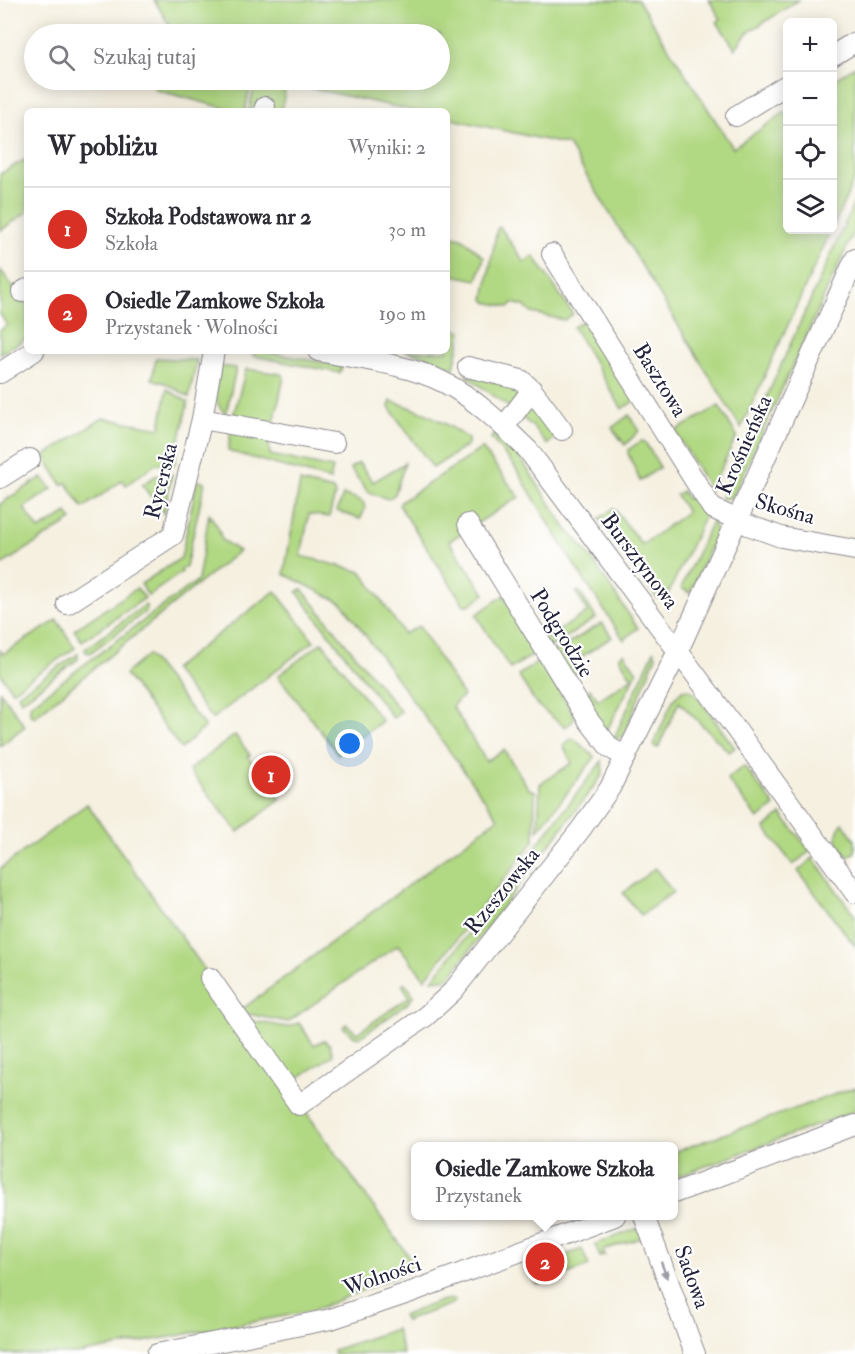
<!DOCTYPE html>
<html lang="pl">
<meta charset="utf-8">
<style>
body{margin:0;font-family:"IM FELL Double Pica",serif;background:#f2f2f3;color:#2b2b33}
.controls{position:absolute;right:18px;top:18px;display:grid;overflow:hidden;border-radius:9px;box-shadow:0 3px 15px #0003}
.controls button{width:54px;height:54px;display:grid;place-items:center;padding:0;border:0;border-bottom:2px solid #e1e1e2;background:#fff;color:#2b2b33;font:30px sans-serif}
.you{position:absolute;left:350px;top:744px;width:21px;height:21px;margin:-15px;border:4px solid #fff;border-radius:50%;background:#1a73e8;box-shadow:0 0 0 9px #1a73e833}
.badge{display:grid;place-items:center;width:39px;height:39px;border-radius:50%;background:#d93025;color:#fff;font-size:20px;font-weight:700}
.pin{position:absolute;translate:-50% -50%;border:3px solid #fff;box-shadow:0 2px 6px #0006}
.popup{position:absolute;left:411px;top:1142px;width:267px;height:78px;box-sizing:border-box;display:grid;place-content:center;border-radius:9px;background:#fff;filter:drop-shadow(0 2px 4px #0005);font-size:20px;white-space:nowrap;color:#7c7c81}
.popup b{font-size:22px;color:#2b2b33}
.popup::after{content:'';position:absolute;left:50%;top:100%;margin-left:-12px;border:12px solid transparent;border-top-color:#fff}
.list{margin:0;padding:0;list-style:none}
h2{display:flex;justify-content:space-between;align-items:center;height:78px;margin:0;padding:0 24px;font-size:26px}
h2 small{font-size:20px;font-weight:400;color:#7c7c81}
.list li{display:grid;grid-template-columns:39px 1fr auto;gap:18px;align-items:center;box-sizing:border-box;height:84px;padding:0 24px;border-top:2px solid #e1e1e2}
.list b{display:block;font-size:22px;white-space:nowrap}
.list p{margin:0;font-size:20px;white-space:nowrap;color:#7c7c81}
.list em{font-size:20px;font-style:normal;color:#7c7c81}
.icon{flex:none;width:33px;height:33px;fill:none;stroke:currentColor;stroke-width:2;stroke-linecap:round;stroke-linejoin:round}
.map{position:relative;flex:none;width:855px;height:1354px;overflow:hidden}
.search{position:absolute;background:#fff;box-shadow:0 3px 15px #0003;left:24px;top:24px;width:426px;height:66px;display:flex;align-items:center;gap:15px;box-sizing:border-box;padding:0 21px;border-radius:33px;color:#7c7c81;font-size:22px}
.panel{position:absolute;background:#fff;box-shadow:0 3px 15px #0003;left:24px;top:108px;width:426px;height:246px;border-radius:9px}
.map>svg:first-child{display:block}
</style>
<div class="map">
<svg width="855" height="1354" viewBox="0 0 855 1354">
<rect width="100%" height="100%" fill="#fff"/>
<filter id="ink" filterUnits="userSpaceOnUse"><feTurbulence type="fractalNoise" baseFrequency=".0167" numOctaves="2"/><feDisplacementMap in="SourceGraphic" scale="12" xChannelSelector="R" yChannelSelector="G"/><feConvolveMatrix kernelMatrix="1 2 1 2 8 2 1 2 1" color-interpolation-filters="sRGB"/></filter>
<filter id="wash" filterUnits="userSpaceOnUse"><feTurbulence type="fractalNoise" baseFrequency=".008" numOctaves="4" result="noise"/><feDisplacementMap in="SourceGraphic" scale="24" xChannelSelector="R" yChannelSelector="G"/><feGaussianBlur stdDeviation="1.35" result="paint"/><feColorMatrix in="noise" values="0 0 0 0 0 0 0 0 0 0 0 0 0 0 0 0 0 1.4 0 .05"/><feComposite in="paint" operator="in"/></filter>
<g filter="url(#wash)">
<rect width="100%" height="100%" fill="#f5f0e0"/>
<!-- green -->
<path fill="#b1d882" stroke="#6a7d5e" stroke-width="1.5" d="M154 0H638L733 148 787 111 788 230H831L741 428 568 145 447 118V111H415L273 80H440V34H175Z
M709 0H799L747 33 735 49 717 22 721 19Z
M855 66V177L833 227V81Z
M160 80H241L251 82 245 111H236L156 90 152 84Z
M258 84 282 89 285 93 281 111H249L254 86Z
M24 160 27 164V212L0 231V174Z
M855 201V229L734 494 730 498H721Z
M500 227 524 262 534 256 573 314 564 320 532 313 524 306 513 303 509 307 486 302 484 299 497 229Z
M447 235 462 238 484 257 477 280 447 274Z
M0 269 27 307V338L0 354V330L7 325 0 314Z
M589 317 640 397 622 409 573 327Z
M447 328 462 331 454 368 418 354 405 351H447Z
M254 351H262L342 366 340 373 253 356Z
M156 358 197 360 189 397 165 383 152 379Z
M220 366 236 368 226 414C210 403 217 382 220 366Z
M246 369 282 374 284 377 274 423 233 417Z
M464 374 517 388 519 394 512 409Z
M167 389 188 402 174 466 156 464 126 485 123 480 83 508 66 482 62 485 44 456 103 418 160 428Z
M530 398 557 436 547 445 534 428 518 414Z
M391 401C419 409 445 421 468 439V445L433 468 389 407Z
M719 406 737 436 710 490 675 431Z
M629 415 639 431 625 445 612 428Z
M231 430 268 435 270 455 333 468 330 480 228 451Z
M496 433 506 439 521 459 566 528 589 555 638 628 624 640 573 563 515 467 491 438Z
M641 441 645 442 660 467 640 481 628 453V450Z
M482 448 519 497 449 541 485 594 469 605H464L399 505 402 501Z
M359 463 373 482 405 463 395 494 388 499 368 492 350 468Z
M172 474 164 514 142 485 155 476Z
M42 477 52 489 24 508 39 530 67 513 72 520 0 566V504Z
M197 481 205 482 186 566 181 570 182 572 148 596 141 584 181 558Z
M300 482 333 490 335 495 329 517 309 514 301 556 362 572 404 634 419 626 463 696 452 706 486 761 504 750 529 789 535 791 534 841 425 979 398 945 288 1022 243 1013 241 1010 498 818 342 603 284 574Z
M682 491 687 499 693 494 707 511 667 596 657 598 626 557 629 554 599 519 614 508 642 545 687 512 676 495Z
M343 495C359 499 372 500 360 519L337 511Z
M209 514 218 527 222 540 239 551 34 717 30 714V705L198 580Z
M713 519 716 533 690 593 681 588Z
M137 588 145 598 82 641 74 630Z
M302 589 401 712 393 718 297 592Z
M275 591 314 641 212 719 173 669Z
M579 591 596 618 549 648 544 635 547 631 550 636 588 612 576 593Z
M504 595 538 652 510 669 476 615Z
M145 605 147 608 145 612 90 653 86 652 85 649Z
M57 620 75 648 12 691 0 673V650L3 654Z
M602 623 612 637 572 663 579 673C565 677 559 663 552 653Z
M322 642 382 721 338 754 278 676Z
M654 651 656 656 623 736 613 740Z
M624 653 637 672 606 732 585 701 586 695 590 689 598 700 632 678 619 657Z
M78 654V659L21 701 18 694Z
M148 655 205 727 181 749 125 674Z
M540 661 575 716 572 722 565 727 537 705 518 675Z
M688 689 695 693 735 748 729 752 679 702 658 748 653 746 673 700 682 690Z
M0 691 25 726 0 746Z
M235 735 250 755 248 757 281 799 238 832 189 770Z
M573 738 595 757 538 830 540 784 572 763 563 745Z
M602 761 603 774 449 978 432 980Z
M744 766 775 806 758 819 727 779Z
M87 804 417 1268 312 1311 77 1354H0V869Z
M781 814 810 851 793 865 765 828Z
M843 823 855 840V852L848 857C839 845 831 836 843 823Z
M813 858 855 916V946L798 871Z
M655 868 673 892 641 915 623 893Z
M405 983 414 995 407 1004 359 1038 354 1036 343 1027 346 1024 357 1033 409 997 402 984Z
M246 1020 287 1027 299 1023 314 1045 324 1040 330 1045 333 1055 291 1083Z
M855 1087V1111L674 1178V1152Z
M641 1227 646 1240 641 1238 603 1250 605 1255 600 1257 595 1244Z
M582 1249 589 1266 537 1285 531 1268 544 1263 549 1269 562 1264 560 1257Z
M455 1299 454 1303 405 1321 402 1316 443 1300Z
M396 1329 403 1354H334L333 1350Z"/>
</g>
<g filter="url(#ink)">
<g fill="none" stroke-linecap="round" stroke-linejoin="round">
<!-- minor casing -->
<g stroke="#8c898e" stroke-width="22">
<path id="minor" d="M832 56 855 42
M264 111 265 107
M736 116 788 84
M552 254 712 508 748 525 781 537 855 550
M22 292 27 289
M318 351C358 359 409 364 445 383 476 399 503 426 528 450L724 713 855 893
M468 367 521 380 532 390
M0 373 34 351
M202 419 334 443
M504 427 532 390 562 430
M0 478 30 459
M468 524 589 721 610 748 626 757
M67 604 173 535 202 419 214 351
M210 978 299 1105 426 1016 453 991 581 829 610 788 678 651 855 259
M674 1193 855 1125
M644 1216 695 1354
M157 1354 331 1319 411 1292 615 1216"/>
</g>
<!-- minor -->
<use href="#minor" stroke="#fff" stroke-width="20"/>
</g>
<!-- one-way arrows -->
<defs><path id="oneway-solid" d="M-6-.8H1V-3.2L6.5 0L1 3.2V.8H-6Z" transform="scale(1.5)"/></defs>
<use fill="#9c9ca7" href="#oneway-solid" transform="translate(664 1270) rotate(70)"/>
</g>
<g text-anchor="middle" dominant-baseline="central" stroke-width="4.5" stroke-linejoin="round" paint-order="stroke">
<!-- street labels -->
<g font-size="22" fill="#22223b" stroke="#fff">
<text transform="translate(660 380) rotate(58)">Basztowa</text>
<text transform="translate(744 445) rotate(-66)">Krośnieńska</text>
<text transform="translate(161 481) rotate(-76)">Rycerska</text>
<text transform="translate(785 509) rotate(16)">Skośna</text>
<text transform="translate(640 561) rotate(53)">Bursztynowa</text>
<text transform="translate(562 633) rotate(58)">Podgrodzie</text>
<text transform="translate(502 891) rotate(-51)">Rzeszowska</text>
<text transform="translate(382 1276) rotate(-19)">Wolności</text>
<text transform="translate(692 1277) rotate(70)">Sadowa</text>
</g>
</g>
</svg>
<div class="controls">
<button>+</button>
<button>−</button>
<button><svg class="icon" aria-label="locate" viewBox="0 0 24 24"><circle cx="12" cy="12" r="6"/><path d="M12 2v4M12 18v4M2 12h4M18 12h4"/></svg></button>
<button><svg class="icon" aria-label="layers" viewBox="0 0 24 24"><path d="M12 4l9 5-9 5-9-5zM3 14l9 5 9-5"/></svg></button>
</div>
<div class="you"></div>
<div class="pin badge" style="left:271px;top:775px">1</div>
<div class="pin badge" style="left:545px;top:1262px">2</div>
<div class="popup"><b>Osiedle Zamkowe Szkoła</b>Przystanek</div>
<div class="search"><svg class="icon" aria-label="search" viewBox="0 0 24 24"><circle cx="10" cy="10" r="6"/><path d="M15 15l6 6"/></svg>Szukaj tutaj</div>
<section class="panel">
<h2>W pobliżu<small>Wyniki: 2</small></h2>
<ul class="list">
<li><span class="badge">1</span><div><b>Szkoła Podstawowa nr 2</b><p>Szkoła</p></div><em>30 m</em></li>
<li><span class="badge">2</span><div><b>Osiedle Zamkowe Szkoła</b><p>Przystanek · Wolności</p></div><em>190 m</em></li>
</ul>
</section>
</div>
